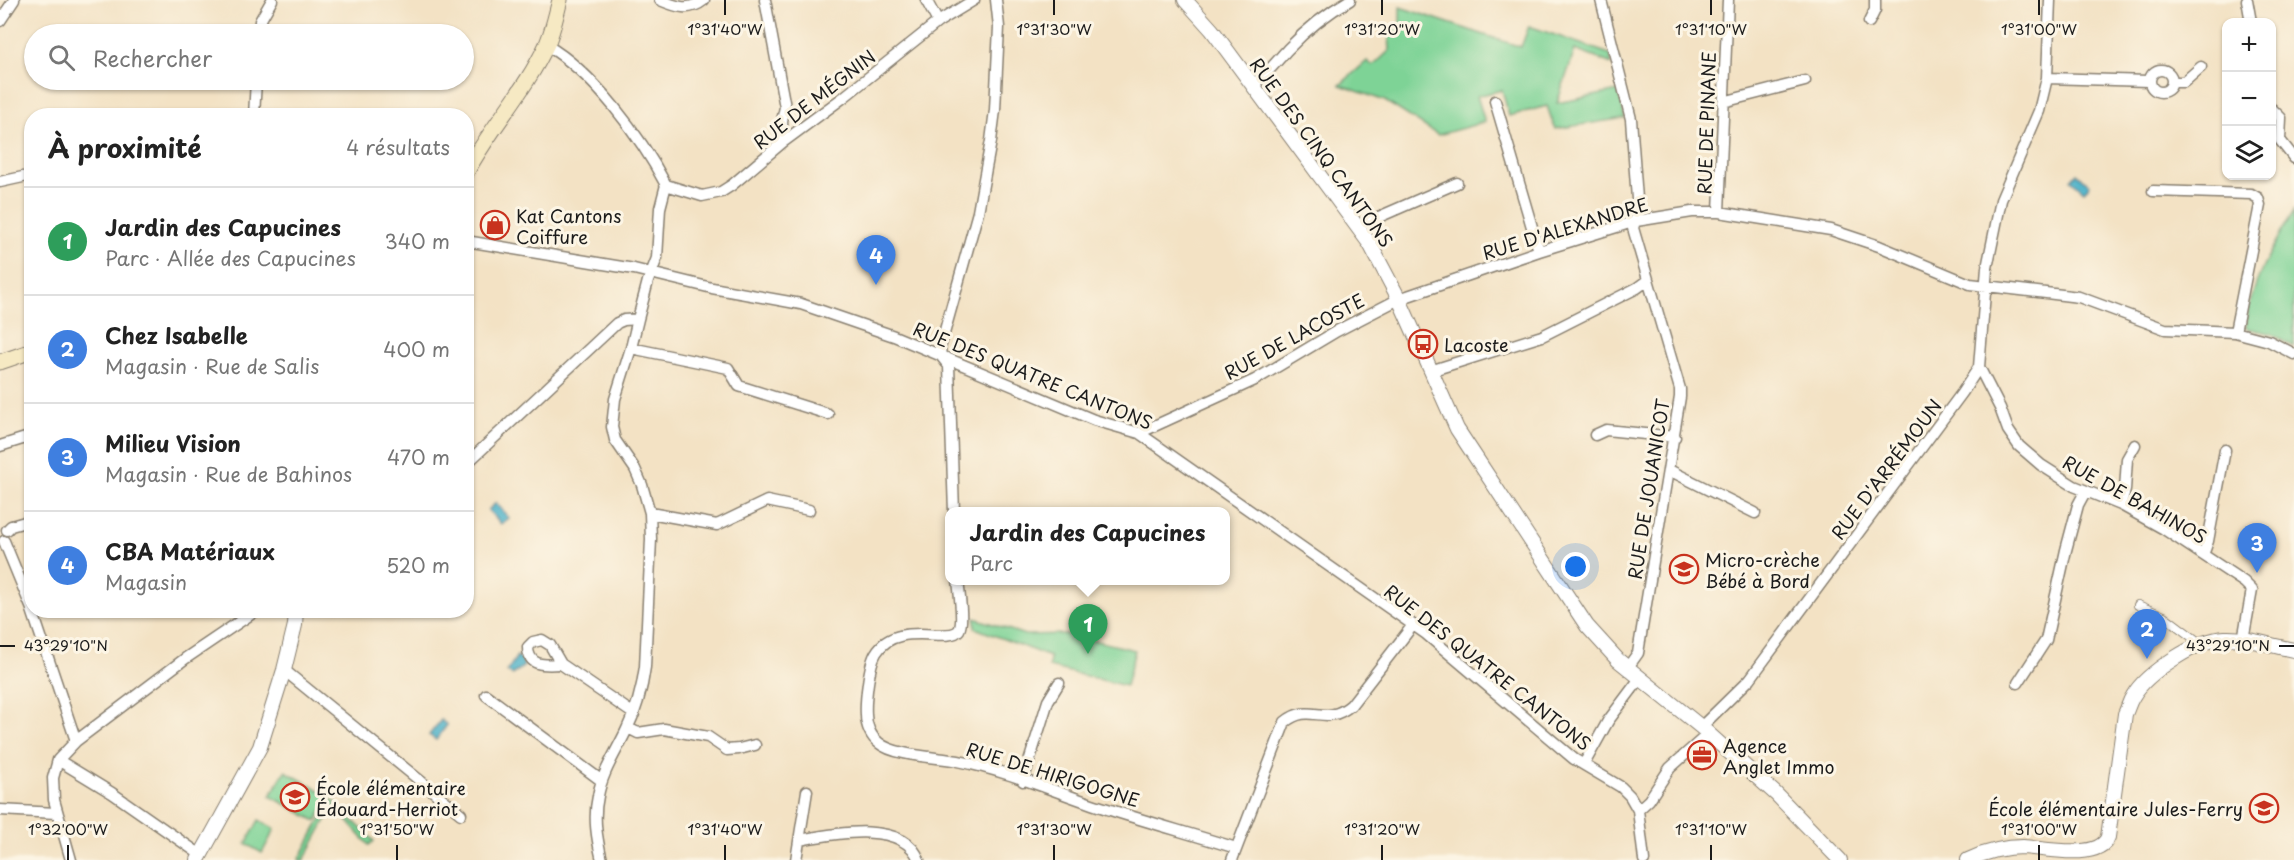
<!DOCTYPE html>
<html lang="fr">
<meta charset="utf-8">
<style>
body{margin:0;font-family:"Playpen Sans",sans-serif;background:#f2f2f2;color:#222}
.controls{position:absolute;right:18px;top:18px;display:grid;overflow:hidden;border-radius:12px;box-shadow:0 2px 4px #0004}
.controls button{width:54px;height:54px;display:grid;place-items:center;padding:0;border:0;border-bottom:2px solid #e0e0e0;background:#fff;color:#222;font:30px sans-serif}
.you{position:absolute;left:1576px;top:567px;width:21px;height:21px;margin:-15px;border:4px solid #fff;border-radius:50%;background:#1a73e8;box-shadow:0 0 0 9px #1a73e833}
.badge{display:grid;place-items:center;width:39px;height:39px;border-radius:50%;background:#111827;color:#fff;font-size:20px;font-weight:700}
.pin{position:absolute;translate:-50% -50px;filter:drop-shadow(0 2px 3px #0008)}
.pin::after{content:'';position:absolute;top:32px;width:21px;height:18px;background:inherit;clip-path:polygon(0 0,100% 0,50% 100%)}
.popup{position:absolute;left:945px;top:507px;width:285px;height:78px;box-sizing:border-box;display:grid;place-content:center;border-radius:12px;background:#fff;filter:drop-shadow(0 2px 4px #0005);font-size:20px;white-space:nowrap;color:#767676}
.popup b{font-size:22px;color:#222}
.popup::after{content:'';position:absolute;left:50%;top:100%;margin-left:-12px;border:12px solid transparent;border-top-color:#fff}
.list{margin:0;padding:0;list-style:none}
h2{display:flex;justify-content:space-between;align-items:center;height:78px;margin:0;padding:0 24px;font-size:26px}
h2 small{font-size:20px;font-weight:400;color:#767676}
.list li{display:grid;grid-template-columns:39px 1fr auto;gap:18px;align-items:center;box-sizing:border-box;height:108px;padding:0 24px;border-top:2px solid #e0e0e0}
.list b{display:block;font-size:22px;white-space:nowrap}
.list p{margin:0;font-size:20px;white-space:nowrap;color:#767676}
.list em{font-size:20px;font-style:normal;color:#767676}
.icon{flex:none;width:33px;height:33px;fill:none;stroke:currentColor;stroke-width:2;stroke-linecap:round;stroke-linejoin:round}
.map{position:relative;flex:none;width:2294px;height:860px;overflow:hidden}
.search{position:absolute;background:#fff;box-shadow:0 2px 4px #0004;left:24px;top:24px;width:450px;height:66px;display:flex;align-items:center;gap:15px;box-sizing:border-box;padding:0 21px;border-radius:33px;color:#767676;font-size:22px}
.panel{position:absolute;background:#fff;box-shadow:0 2px 4px #0004;left:24px;top:108px;width:450px;height:510px;border-radius:24px}
.map>svg:first-child{display:block}
</style>
<div class="map">
<svg width="2294" height="860" viewBox="0 0 2294 860">
<rect width="100%" height="100%" fill="#fcf5e5"/>
<filter id="ink" filterUnits="userSpaceOnUse"><feTurbulence type="fractalNoise" baseFrequency=".0167" numOctaves="2"/><feDisplacementMap in="SourceGraphic" scale="12" xChannelSelector="R" yChannelSelector="G"/><feConvolveMatrix kernelMatrix="1 2 1 2 8 2 1 2 1" color-interpolation-filters="sRGB"/></filter>
<filter id="wash" filterUnits="userSpaceOnUse"><feTurbulence type="fractalNoise" baseFrequency=".008" numOctaves="4" result="noise"/><feDisplacementMap in="SourceGraphic" scale="24" xChannelSelector="R" yChannelSelector="G"/><feGaussianBlur stdDeviation="1.35" result="paint"/><feColorMatrix in="noise" values="0 0 0 0 0 0 0 0 0 0 0 0 0 0 0 0 0 1.4 0 .05"/><feComposite in="paint" operator="in"/></filter>
<g filter="url(#wash)">
<rect width="100%" height="100%" fill="#f3e2c4"/>
<!-- green -->
<path fill="#7ed396" stroke="#4d7859" stroke-width="1.5" d="M1400 7 1521 47 1529 26 1610 54 1612 64 1575 50 1557 103 1618 91 1625 118 1555 129 1547 106 1509 116 1502 90 1477 96 1485 122 1438 135 1385 101 1340 85 1367 61 1373 66 1390 50 1389 35 1400 24Z
M2294 211V347L2272 334 2246 328C2249 286 2272 247 2294 211Z
M975 618 1025 635 1067 634 1135 650 1126 686 1049 667 1050 657 975 628Z
M285 771 330 796 316 821 270 796Z
M331 800 336 802 304 860H299Z
M337 805 374 841 369 845 336 808Z
M259 820 275 829 262 853 246 844Z"/>
<!-- water -->
<path fill="#49b0c8" stroke="#326672" stroke-width="1.5" d="M2077 173 2090 185 2084 191 2071 180Z
M496 503 509 518 501 524 488 510Z
M517 656 522 659 524 666 512 675 507 671Z
M441 720 447 725 436 740 429 735Z"/>
</g>
<g filter="url(#ink)">
<g fill="none" stroke-linecap="round" stroke-linejoin="round">
<!-- pedestrian casing -->
<g stroke="#887f70" stroke-width="10">
<path id="pedestrian" d="M2138 605 2164 616 2196 640"/>
</g>
<!-- minor casing -->
<g stroke="#887f70" stroke-width="13">
<path id="minor" d="M660 0C677 7 689 12 704 0
M765 0 785 107 782 121 783 142
M926 0 938 22
M1601 0 1631 119 1638 212 1633 228 1680 389V397L1638 653 1628 667
M2050 0 2047 78 2039 111 2001 200 1987 268 1979 367 2000 408 2008 430 2019 446 2041 465 2074 486 2121 505 2164 529 2244 582 2252 590 2243 640
M2247 0 2251 22
M0 21 14 0
M1869 22 1875 10V0
M259 34 260 21 272 0
M2150 81a11 11 0 1 1 22 0a11 11 0 1 1-22 0Z
M2047 78 2148 81
M2173 82H2184L2201 67
M1252 86C1266 75 1276 62 1288 49 1306 30 1327 13 1350 0
M1495 101 1539 251
M1723 102 1805 81
M2272 109 2281 118 2280 140 2294 158
M254 116 256 80
M0 182 32 175
M666 185 702 196 721 192 732 185 783 142 844 97 938 22 974 0
M2153 191 2251 194 2258 198 2260 205 2235 332
M1719 212 1728 0
M1358 226 1457 183
M466 241 634 269 712 288 801 304 894 336 1094 420 1139 433 1426 634 1574 759 1621 787 1630 796 1638 810 1644 860
M631 348 728 368 739 386 828 414
M1430 371 1542 336 1637 288 1648 280
M1139 433 1255 380 1337 331 1399 299 1539 251 1636 221 1692 212H1719L1831 230 1879 246 1970 284 2079 297 2165 329 2235 332 2269 341 2294 354
M1595 435 1606 430 1675 437
M0 446 32 436
M466 464 617 323 624 320 638 319 648 281 657 258 660 208 666 185C641 137 593 72 546 45
M1669 470 1755 513
M2121 505 2125 490 2127 459 2135 445
M954 512 949 366 941 356 940 348 978 212 991 141 995 110 999 27 996 0
M650 513 717 525 767 501 809 510
M7 530 11 526 32 520
M4 541 32 609
M2203 555 2208 541 2225 450
M958 580C959 591 964 622 959 630 949 644 896 619 876 653 869 664 865 701 866 715 866 726 871 737 879 743 894 756 937 757 958 761 1004 770 1048 789 1092 804 1140 820 1188 833 1236 848
M32 610 76 741
M561 664C545 665 528 667 528 647L533 642 542 640 550 645 561 664 634 714
M284 670 461 814
M2018 683 2046 640 2066 550 2078 505 2085 492
M486 695 602 781
M1701 727 1750 679 1962 393 1979 367
M628 728 638 733 664 729 708 737 727 750 739 749 755 745
M58 760 112 793 201 855
M1584 764 1608 721 1641 677
M1023 781 1048 701 1059 683
M0 810 56 813
M1638 810 1649 800 1670 768 1708 734
M800 840C832 834 904 819 919 860
M71 860 54 800 53 778 58 760 76 741 186 658 257 610
M602 860C597 839 593 818 598 796 602 772 617 751 627 729 637 709 642 689 645 667L651 539 650 513 642 485 635 469 615 440 612 427 615 399 631 348 638 319
M796 860 807 791
M1232 860 1285 722C1311 701 1324 728 1351 705L1413 625"/>
</g>
<!-- tertiary casing -->
<g stroke="#887f70" stroke-width="16">
<path id="tertiary" d="M1185 0 1212 30 1370 244 1399 299 1457 429 1587 626 1618 660 1701 727 1776 794 1840 860
M198 860 260 747 284 670 295 625 296 610
M1968 860C1985 852 2004 847 2023 847 2048 849 2099 860 2108 837L2125 714C2128 708 2129 702 2133 696 2146 673 2198 639 2225 638 2247 637 2272 646 2294 650"/>
</g>
<!-- secondary casing -->
<g stroke="#887f70" stroke-width="17">
<path id="secondary" d="M466 173C490 128 526 90 547 44 553 30 556 15 560 0
M0 362 32 351"/>
</g>
<!-- pedestrian -->
<use href="#pedestrian" stroke="#fff" stroke-width="8"/>
<!-- minor -->
<use href="#minor" stroke="#fff" stroke-width="10"/>
<!-- tertiary -->
<use href="#tertiary" stroke="#fff" stroke-width="14"/>
<!-- secondary -->
<use href="#secondary" stroke="#f6e9c3" stroke-width="15"/>
</g>
</g>
<!-- ticks -->
<path fill="none" stroke="#1c1c1c" stroke-width="2" d="M725 0V15M1054 0V15M1382 0V15M1711 0V15M2039 0V15M0 646H15M2279 646H2294M68 845V860M397 845V860M725 845V860M1054 845V860M1382 845V860M1711 845V860M2039 845V860"/>
<!-- icons -->
<defs>
<g id="shop-ring" transform="scale(1.5)"><circle r="9.5" fill="#fcf5e5" stroke="#c8321e" stroke-width="1.5"/><path d="M-5-2.5h2.3a2.7 3.5 0 0 1 5.4 0H5L5.5 6h-11ZM-1.5-2.5h3a1.5 2.3 0 0 0-3 0Z" fill="#c8321e"/></g>
<g id="bus-ring" transform="scale(1.5)"><circle r="9.5" fill="#fcf5e5" stroke="#c8321e" stroke-width="1.5"/><path d="M-5-6H5V4H4V6H2V4H-2V6H-4V4H-5ZM-3.5-4V0h7V-4ZM-3.5 1.2v1.5H-2V1.2ZM2 1.2v1.5H3.5V1.2Z" fill="#c8321e"/></g>
<g id="school-ring" transform="scale(1.5)"><circle r="9.5" fill="#fcf5e5" stroke="#c8321e" stroke-width="1.5"/><path d="M0-5L7-2L0 1L-7-2ZM-4 1L0 2.5L4 1V4Q0 6-4 4Z" fill="#c8321e"/></g>
<g id="office-ring" transform="scale(1.5)"><circle r="9.5" fill="#fcf5e5" stroke="#c8321e" stroke-width="1.5"/><path d="M-6-3h4V-5.5h4V-3h4V5H-6ZM-1-4.5V-3h2v-1.5ZM-6 0V1H6V0Z" fill="#c8321e"/></g>
</defs>
<g fill-rule="evenodd">
<use href="#shop-ring" x="495" y="225"/>
<use href="#bus-ring" x="1423" y="344"/>
<use href="#school-ring" x="1684" y="569"/>
<use href="#office-ring" x="1702" y="755"/>
<use href="#school-ring" x="295" y="797"/>
<use href="#school-ring" x="2264" y="808"/>
</g>
<g text-anchor="middle" dominant-baseline="central" stroke-width="6" stroke-linejoin="round" paint-order="stroke">
<!-- street labels -->
<g font-size="18" fill="#1c1c1c" stroke="#fcf5e5">
<text transform="translate(814 99) rotate(-38)">RUE DE MÉGNIN</text>
<text transform="translate(1706 123) rotate(-88)">RUE DE PINANE</text>
<text transform="translate(1322 152) rotate(54)">RUE DES CINQ CANTONS</text>
<text transform="translate(1565 228) rotate(-17)">RUE D'ALEXANDRE</text>
<text transform="translate(1294 336) rotate(-29)">RUE DE LACOSTE</text>
<text transform="translate(1033 375) rotate(22)">RUE DES QUATRE CANTONS</text>
<text transform="translate(1886 469) rotate(-53)">RUE D'ARRÉMOUN</text>
<text transform="translate(1648 489) rotate(-81)">RUE DE JOUANICOT</text>
<text transform="translate(2135 499) rotate(29)">RUE DE BAHINOS</text>
<text transform="translate(1488 667) rotate(38)">RUE DES QUATRE CANTONS</text>
<text transform="translate(1053 774) rotate(17)">RUE DE HIRIGOGNE</text>
</g>
<!-- poi labels -->
<g font-size="18" fill="#1c1c1c" stroke="#fcf5e5" text-anchor="start">
<text x="516" y="215">Kat Cantons<tspan x="516" dy="21">Coiffure</tspan></text>
<text x="1444" y="344">Lacoste</text>
<text x="1705" y="559">Micro-crèche<tspan x="1705" dy="21">Bébé à Bord</tspan></text>
<text x="1723" y="745">Agence<tspan x="1723" dy="21">Anglet Immo</tspan></text>
<text x="316" y="787">École élémentaire<tspan x="316" dy="21">Édouard-Herriot</tspan></text>
<text x="2243" y="808" text-anchor="end">École élémentaire Jules-Ferry</text>
</g>
</g>
<g font-size="15" text-anchor="middle" fill="#1c1c1c" stroke="#fcf5e5" stroke-width="6" stroke-linejoin="round" paint-order="stroke">
<text x="725" y="35">1°31'40"W</text>
<text x="1054" y="35">1°31'30"W</text>
<text x="1382" y="35">1°31'20"W</text>
<text x="1711" y="35">1°31'10"W</text>
<text x="2039" y="35">1°31'00"W</text>
<text x="66" y="651">43°29'10"N</text>
<text x="2228" y="651">43°29'10"N</text>
<text x="68" y="835">1°32'00"W</text>
<text x="397" y="835">1°31'50"W</text>
<text x="725" y="835">1°31'40"W</text>
<text x="1054" y="835">1°31'30"W</text>
<text x="1382" y="835">1°31'20"W</text>
<text x="1711" y="835">1°31'10"W</text>
<text x="2039" y="835">1°31'00"W</text>
</g>
</svg>
<div class="controls">
<button>+</button>
<button>−</button>
<button><svg class="icon" aria-label="layers" viewBox="0 0 24 24"><path d="M12 4l9 5-9 5-9-5zM3 14l9 5 9-5"/></svg></button>
</div>
<div class="you"></div>
<div class="pin badge" style="left:1088px;top:654px;background:#2e9e5b">1</div>
<div class="popup"><b>Jardin des Capucines</b>Parc</div>
<div class="pin badge" style="left:2147px;top:659px;background:#3f7fe0">2</div>
<div class="pin badge" style="left:2257px;top:573px;background:#3f7fe0">3</div>
<div class="pin badge" style="left:876px;top:285px;background:#3f7fe0">4</div>
<div class="search"><svg class="icon" aria-label="search" viewBox="0 0 24 24"><circle cx="10" cy="10" r="6"/><path d="M15 15l6 6"/></svg>Rechercher</div>
<section class="panel">
<h2>À proximité<small>4 résultats</small></h2>
<ul class="list">
<li><span class="badge" style="background:#2e9e5b">1</span><div><b>Jardin des Capucines</b><p>Parc · Allée des Capucines</p></div><em>340 m</em></li>
<li><span class="badge" style="background:#3f7fe0">2</span><div><b>Chez Isabelle</b><p>Magasin · Rue de Salis</p></div><em>400 m</em></li>
<li><span class="badge" style="background:#3f7fe0">3</span><div><b>Milieu Vision</b><p>Magasin · Rue de Bahinos</p></div><em>470 m</em></li>
<li><span class="badge" style="background:#3f7fe0">4</span><div><b>CBA Matériaux</b><p>Magasin</p></div><em>520 m</em></li>
</ul>
</section>
</div>
